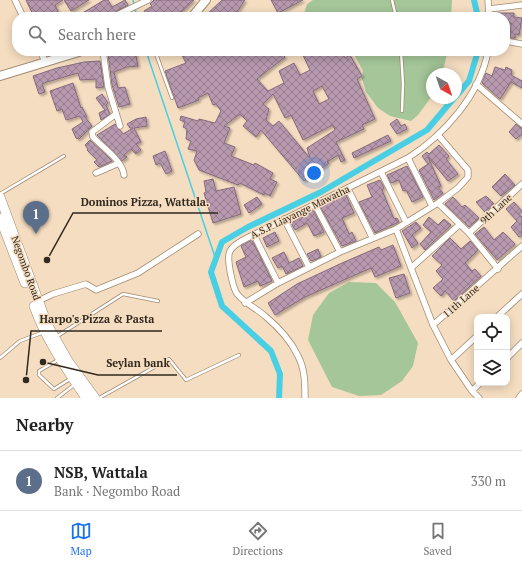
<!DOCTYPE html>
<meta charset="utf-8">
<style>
body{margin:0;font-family:"PT Serif",serif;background:#f2f2f2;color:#222}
.controls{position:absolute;right:12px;bottom:12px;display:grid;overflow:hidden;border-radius:8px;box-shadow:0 2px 10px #0003}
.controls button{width:36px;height:36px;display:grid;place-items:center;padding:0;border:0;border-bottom:1px solid #e0e0e0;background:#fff;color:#222;font:20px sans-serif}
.compass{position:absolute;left:426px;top:68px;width:36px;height:36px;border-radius:50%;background:#fff;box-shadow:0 2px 10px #0003;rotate:140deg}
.you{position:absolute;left:314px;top:173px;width:14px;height:14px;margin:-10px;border:3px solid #fff;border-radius:50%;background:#1a73e8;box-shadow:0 0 0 6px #1a73e833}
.badge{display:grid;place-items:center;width:26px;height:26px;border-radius:50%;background:#1a73e8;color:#fff;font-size:13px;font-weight:700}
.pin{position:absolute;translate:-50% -33px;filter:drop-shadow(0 1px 2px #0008)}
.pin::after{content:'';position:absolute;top:21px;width:14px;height:12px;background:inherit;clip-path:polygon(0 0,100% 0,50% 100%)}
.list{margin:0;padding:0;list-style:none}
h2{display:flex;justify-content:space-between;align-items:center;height:52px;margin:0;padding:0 16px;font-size:17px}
h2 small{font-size:13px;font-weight:400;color:#767676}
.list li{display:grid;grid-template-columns:26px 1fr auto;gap:12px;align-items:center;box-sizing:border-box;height:60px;padding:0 16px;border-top:1px solid #e0e0e0}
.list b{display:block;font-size:15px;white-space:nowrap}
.list p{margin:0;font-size:13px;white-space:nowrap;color:#767676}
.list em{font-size:13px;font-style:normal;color:#767676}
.icon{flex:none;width:22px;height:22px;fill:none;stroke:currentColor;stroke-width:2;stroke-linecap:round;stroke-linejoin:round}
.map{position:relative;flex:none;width:522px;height:398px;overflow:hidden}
.search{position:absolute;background:#fff;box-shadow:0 2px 10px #0003;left:12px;right:12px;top:12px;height:44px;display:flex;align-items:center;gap:10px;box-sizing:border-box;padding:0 14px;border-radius:16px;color:#767676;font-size:15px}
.sheet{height:112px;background:#fff}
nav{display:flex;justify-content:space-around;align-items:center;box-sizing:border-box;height:56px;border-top:1px solid #e0e0e0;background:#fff;font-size:11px;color:#767676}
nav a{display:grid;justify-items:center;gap:2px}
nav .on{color:#1a73e8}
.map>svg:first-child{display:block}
</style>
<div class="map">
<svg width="522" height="398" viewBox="0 0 522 398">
<defs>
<pattern id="building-cross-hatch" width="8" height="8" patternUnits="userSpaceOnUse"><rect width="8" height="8" fill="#b699ae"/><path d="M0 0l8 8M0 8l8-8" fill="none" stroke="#957d8d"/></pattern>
<filter id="shadow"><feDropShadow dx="2" dy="2" stdDeviation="1" flood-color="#0004"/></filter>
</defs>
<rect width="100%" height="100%" fill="#f5ddc1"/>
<!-- grass -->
<path fill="#a5c699" d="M313 0H452L451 17H303L307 4Z
M352 51H448L442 74H432V96L418 115 411 121 390 116 378 108 366 92 362 79 363 71Z
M349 282 376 283 395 302 418 343 413 366 402 381 381 395 359 396 332 387 308 340 313 315 329 293Z"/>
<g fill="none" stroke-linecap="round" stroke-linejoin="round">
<!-- stream -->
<path stroke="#49cfe3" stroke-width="1.5" d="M133 0 137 17
M146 51 216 260"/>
<!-- canal -->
<path stroke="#49cfe3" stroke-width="6" d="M474 0 478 17
M456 96 469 81 478 51
M279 398 280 374 271 351 222 306 211 272 222 242 248 227 321 192 427 130 454 98"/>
</g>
<!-- building -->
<path fill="url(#building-cross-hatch)" stroke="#856a7e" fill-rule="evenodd" filter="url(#shadow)" d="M26 0H63L55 5 58 11 47 17H34Z
M64 0H89L71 11Z
M104 0H108L112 7 125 0 128 5 108 16 106 14 101 17H76Z
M154 0H194L179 14 183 17H147L144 11 152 6 150 4Z
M222 0H245L237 12 244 17H204Z
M271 0H303L278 13Z
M493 13H514V17L522 18 519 35 515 34V38H510L511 23H505V17H493Z
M126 51H135L138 66 127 67 114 72 118 88 125 87 130 104 119 107 112 85 108 54Z
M180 51H226L228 54 232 51H280L285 57 257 79 268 91 284 83 279 71 294 63 300 75 310 70 301 51H341L345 58 350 55 362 76 357 79 375 119 362 125 364 129 336 142 345 160 341 162 338 155 327 162 329 163 319 170 321 175 317 177 315 171 304 181 261 130 256 137 243 126 247 121 240 114 224 126 230 128 224 143 235 147 231 156 254 165 255 163 273 173 270 179 277 182 270 196 265 193 264 195 240 183 238 185 199 170 194 160 197 151 188 149 191 141 186 139 187 129 183 127 185 122 180 120 181 116 198 121 199 119 215 123 221 111 216 104 213 105 208 93 198 98 199 100 178 108 165 71 186 63ZM322 86 329 99 319 104 313 91ZM273 94 285 118 291 115 303 140 333 125 335 130 307 148 310 158 279 121 273 126 266 120 269 109 263 104Z
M100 61 104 87 96 88V79L80 80 78 73 47 82 42 84 45 92 39 94 33 76 57 68 84 62Z
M495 67 505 70 506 67 512 70 511 75 522 81V88L511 82 500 99 482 83 486 73 492 76Z
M73 83 81 108 82 107 87 117H85L92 126 79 139 76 138 72 129 83 122 80 116 66 120 62 109 57 111 50 91Z
M102 94 108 103 106 105 110 114 101 120 99 113 105 110 96 98Z
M146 117 147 126 134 128 141 142 136 144 141 150 136 154 131 149 124 155 127 157 122 161 97 135 115 124 123 134 133 128H130L127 124 136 119Z
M397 119 401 126 405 124 407 129 397 134 390 124Z
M516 124 522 128V134L516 139 509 132Z
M388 135 391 141 354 158 352 153Z
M90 140 108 157 112 161 99 167 94 162 97 160 87 150 88 149 85 145Z
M439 145 449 156 446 159 458 174 448 181 428 157 441 186 438 187 443 193 434 200 419 170 428 164 422 156 427 152 429 154Z
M165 151 172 171 166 174 160 163 156 165 153 156Z
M407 166 423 197 412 202 406 190 403 191 399 180 391 183 387 175Z
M505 174 515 185 501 196 492 187Z
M213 179 216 191 234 187 241 214 213 223 204 193 206 192 204 181Z
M380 180 384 188 382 190 394 219 397 218 399 222 375 233 359 202 372 197 367 185Z
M346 195 354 213 342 218 349 234 352 232 356 241 342 246 320 206Z
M486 196 494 204 485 212 476 202Z
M257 197 262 204 249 213 244 205Z
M453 197 462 207 465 205 479 218 469 227 445 204Z
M514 202 522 211 518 214 522 217V235L519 237 511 227 517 221 506 209Z
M313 210 324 232 314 236 307 223 295 230 291 223Z
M429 217 438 225 444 219 451 225 425 250 420 244 431 232 423 225Z
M416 222 421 228 412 235 418 243 412 248 402 231Z
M484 227 494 240 503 232 515 244 497 260 475 234Z
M275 232 279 241 267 247 263 238Z
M450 238 461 249 470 241 478 250 465 263 472 271 475 269 481 276 454 301 445 291 441 296 433 288 443 279 436 271 442 265 432 256Z
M252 240 272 281 260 286 258 281 244 287 236 262 246 257 241 246Z
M393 245 401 266 375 277 371 268 305 297 275 315 268 303 297 284 342 263 379 247 381 250Z
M318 249 321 257 311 261 307 254Z
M284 252 289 263 299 258 303 266 286 274 282 266 278 268 272 258Z
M404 274 410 293 396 298 389 278Z"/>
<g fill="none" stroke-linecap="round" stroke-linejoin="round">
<!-- service casing -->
<g stroke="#a18b71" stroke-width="4">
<path id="service" d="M392 0 396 17
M155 51 172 98
M401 51 403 84 402 111
M0 194 64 156
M56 337 123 294 158 301
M0 358 20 341 44 332
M58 360 39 371V375L54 389 70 379
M57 398 74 385
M99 398 169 359 186 380 239 355"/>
</g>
<!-- minor casing -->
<g stroke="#a18b71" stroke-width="7">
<path id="minor" d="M15 0 23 17
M488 0 489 17
M489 9 522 5
M113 17 148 0
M505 41 522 44
M40 51 45 61
M103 51 108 87 120 126
M476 84 522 124
M116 114 92 132 93 137C102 147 123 161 124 175
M408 158 432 206
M381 172 406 222
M96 173 119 163
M348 189 372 237
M438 203 469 233 498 269
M315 205 340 252
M284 219 309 267
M396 229 433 325 451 360 472 391 480 383
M469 233 522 184
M254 235 278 283
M411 268 459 225
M38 301 53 294 86 284 96 290 138 273 198 234
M245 303 278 283 340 252 396 229 438 203 458 188 468 177V170L438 135
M497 317 522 294
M433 325 522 246
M507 358 522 343
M451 360 477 336
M472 391 479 398
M305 398C305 384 305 369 298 356 291 341 277 326 265 316 256 308 246 304 238 295 233 290 226 258 230 251 233 245 241 241 247 238L408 158C444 135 480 95 488 51
M519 398 522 394"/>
</g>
<!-- primary casing -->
<g stroke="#a18b71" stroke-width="10">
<path id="primary" d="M192 17 206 0
M0 76 82 51"/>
</g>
<!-- trunk casing -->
<g stroke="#a18b71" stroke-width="10">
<path id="trunk" d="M0 197 47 324 68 361 95 398
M0 218 25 283
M34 306C46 340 66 368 86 398"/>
</g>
<!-- service -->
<use href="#service" stroke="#fff" stroke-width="2.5"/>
<!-- minor -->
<use href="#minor" stroke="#fff" stroke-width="5.5"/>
<!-- primary -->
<use href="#primary" stroke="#fff" stroke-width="8"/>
<!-- trunk -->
<use href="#trunk" stroke="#fff" stroke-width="9"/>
</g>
<g text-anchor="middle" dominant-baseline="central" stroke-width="3" stroke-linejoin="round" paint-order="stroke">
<!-- street labels -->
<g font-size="10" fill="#31281e" stroke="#f5ddc1">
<text transform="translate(496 209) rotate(-43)">9th Lane</text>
<text transform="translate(300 212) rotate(-26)">A.S.P Liayange Mawatha</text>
<text transform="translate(26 268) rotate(70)">Negombo Road</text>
<text transform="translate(461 301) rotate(-41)">11th Lane</text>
</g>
</g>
<!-- callouts -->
<path fill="none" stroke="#31281e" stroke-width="1.5" d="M47 260L73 213H218M26 380L31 331H162M43 362L98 375H177"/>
<g fill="#31281e" stroke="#f5ddc1" stroke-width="1.5">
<circle cx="47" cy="260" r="4"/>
<circle cx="26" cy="380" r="4"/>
<circle cx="43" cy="362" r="4"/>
</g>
<g font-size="11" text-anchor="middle" font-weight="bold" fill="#31281e" stroke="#f5ddc1" stroke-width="3" stroke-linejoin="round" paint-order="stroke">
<text x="145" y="206">Dominos Pizza, Wattala.</text>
<text x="97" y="323">Harpo's Pizza &amp; Pasta</text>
<text x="138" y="367">Seylan bank</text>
</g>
</svg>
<div class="controls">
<button><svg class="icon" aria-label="locate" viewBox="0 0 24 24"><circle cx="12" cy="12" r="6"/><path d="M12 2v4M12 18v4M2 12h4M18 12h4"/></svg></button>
<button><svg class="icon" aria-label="layers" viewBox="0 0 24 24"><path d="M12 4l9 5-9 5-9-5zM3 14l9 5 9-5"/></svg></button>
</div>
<svg class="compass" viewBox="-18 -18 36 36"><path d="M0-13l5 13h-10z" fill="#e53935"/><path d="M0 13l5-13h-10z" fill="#767676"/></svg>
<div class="you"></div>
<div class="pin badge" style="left:36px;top:234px;background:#5c6f8a">1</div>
<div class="search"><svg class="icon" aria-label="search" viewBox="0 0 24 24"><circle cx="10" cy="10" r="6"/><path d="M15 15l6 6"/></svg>Search here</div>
</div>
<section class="sheet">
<h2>Nearby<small></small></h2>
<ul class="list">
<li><span class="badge" style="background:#5c6f8a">1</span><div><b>NSB, Wattala</b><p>Bank · Negombo Road</p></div><em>330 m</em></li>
</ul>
</section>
<nav>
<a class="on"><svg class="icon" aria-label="map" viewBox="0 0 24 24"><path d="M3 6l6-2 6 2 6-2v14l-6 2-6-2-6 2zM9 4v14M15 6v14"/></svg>Map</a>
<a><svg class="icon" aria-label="directions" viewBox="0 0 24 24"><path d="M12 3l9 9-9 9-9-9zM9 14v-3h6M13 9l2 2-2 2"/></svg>Directions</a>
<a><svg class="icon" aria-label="saved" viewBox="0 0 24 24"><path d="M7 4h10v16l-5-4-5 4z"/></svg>Saved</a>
</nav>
